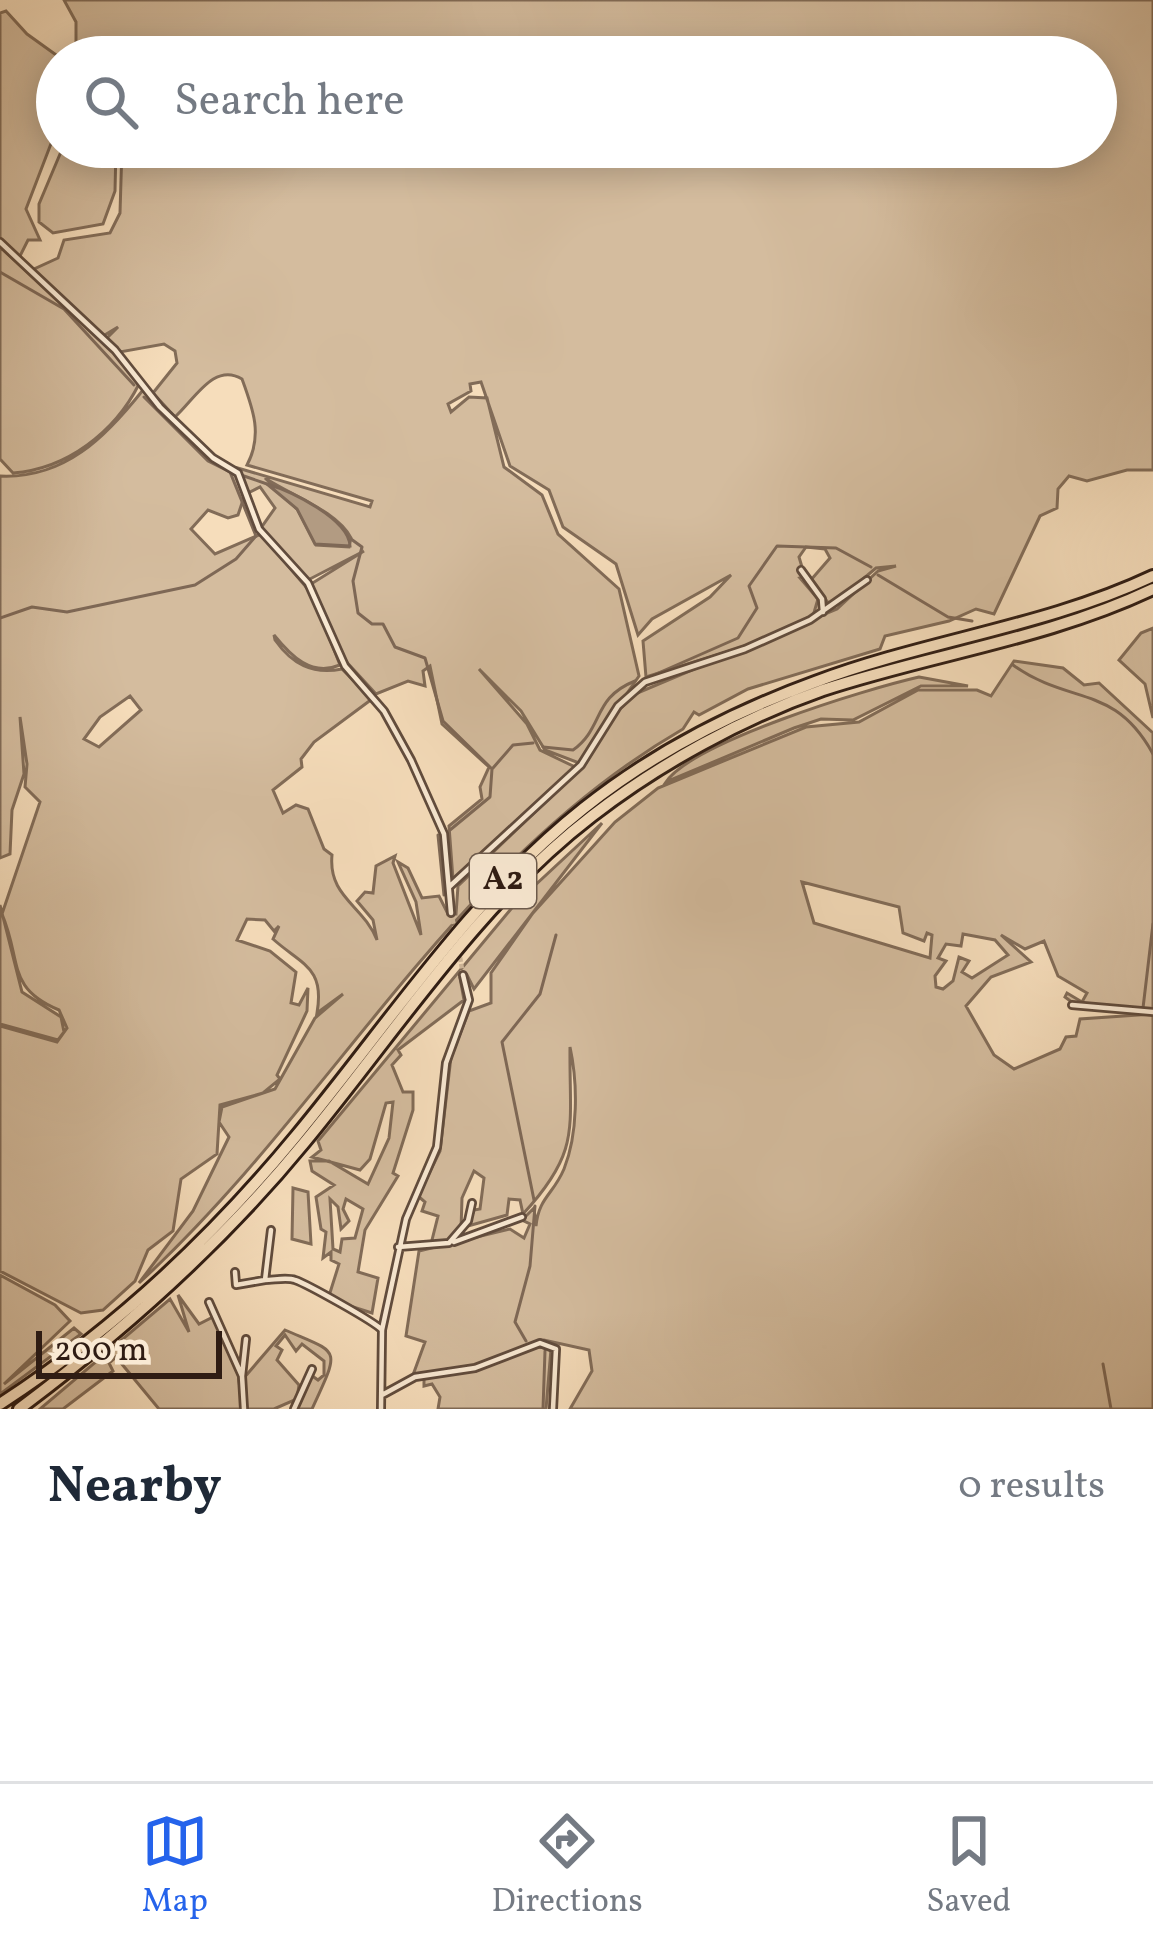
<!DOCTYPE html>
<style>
body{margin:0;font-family:Vollkorn,serif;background:#f6f6f7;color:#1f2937}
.scale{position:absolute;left:36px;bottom:30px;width:186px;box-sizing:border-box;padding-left:12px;border:6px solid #2f1c13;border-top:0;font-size:33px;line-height:42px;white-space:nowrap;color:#2f1c13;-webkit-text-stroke:9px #f9e9d3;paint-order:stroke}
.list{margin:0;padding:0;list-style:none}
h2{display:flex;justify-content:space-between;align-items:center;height:156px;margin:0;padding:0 48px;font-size:51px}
h2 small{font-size:39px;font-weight:400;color:#747a83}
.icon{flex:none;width:66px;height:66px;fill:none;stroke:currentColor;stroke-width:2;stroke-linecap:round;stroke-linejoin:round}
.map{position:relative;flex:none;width:1153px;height:1409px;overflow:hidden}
.search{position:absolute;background:#fff;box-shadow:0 6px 30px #0003;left:36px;right:36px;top:36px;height:132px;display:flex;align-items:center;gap:30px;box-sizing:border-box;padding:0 42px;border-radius:66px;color:#747a83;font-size:45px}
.sheet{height:372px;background:#fff}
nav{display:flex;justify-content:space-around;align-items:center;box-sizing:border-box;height:168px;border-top:3px solid #e0e1e3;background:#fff;font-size:33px;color:#747a83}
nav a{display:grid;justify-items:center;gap:6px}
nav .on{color:#2563eb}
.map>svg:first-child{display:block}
</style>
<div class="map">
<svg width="1153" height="1409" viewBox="0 0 1153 1409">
<rect width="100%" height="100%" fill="#f6ddbb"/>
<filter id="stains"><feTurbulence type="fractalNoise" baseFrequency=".00167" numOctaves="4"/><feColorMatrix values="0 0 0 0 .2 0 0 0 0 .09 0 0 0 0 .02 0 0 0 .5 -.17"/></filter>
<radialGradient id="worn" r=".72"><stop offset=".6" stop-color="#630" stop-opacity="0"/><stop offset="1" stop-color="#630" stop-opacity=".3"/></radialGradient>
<!-- green -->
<path fill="#d4bc9e" stroke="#826c58" stroke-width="3" fill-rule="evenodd" d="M64 0H1153V470H1127L1087 481 1069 476 1058 489 1057 508 1040 516 994 614 976 609 949 621 885 636 880 649 748 689 699 715 694 712 683 729C450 864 332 1106 139 1283L193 1211 229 1137 219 1122 222 1107 275 1089 315 1018 343 994 317 1013C325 967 302 965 273 939L279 926 274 931 265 920 247 919 237 940 270 951 296 972 291 1003 299 1005 308 988 307 1011 277 1075 280 1079 263 1093 220 1105 217 1154 181 1179 173 1231 148 1250 135 1281 103 1310 81 1313 0 1271V1026L57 1042 67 1028 59 1010C6 988 22 961 2 914L40 802 25 787 27 764 20 717 24 774 12 810 10 854 0 858V476C64 479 105 438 143 390L212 460 237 476 244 497 238 515 228 518 208 510 191 529 215 554 261 534 312 594 340 665C311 677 291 656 274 635L275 640C292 664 312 675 342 669L372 699 314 742 301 759 302 767 273 790 283 813 296 805 308 809 324 849 332 855C328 897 363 905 377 940L373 920 357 901 365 892 373 893 376 866 395 856 393 863 421 935 416 902 398 862 408 868 422 898 439 896 448 914H456L458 886 586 763 615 714 635 694 837 609 878 571 896 566 876 568 831 606 810 581 830 558 825 549 806 547 799 557 805 577 800 578 818 599 813 616 759 642 646 677 643 641 710 597 731 575 652 619 638 635 616 564 563 527 549 490 510 466 481 382 470 384 471 391 448 404 451 412 469 397 487 398 504 467 542 495 558 534 619 589 639 676 579 763 545 750 521 711 479 669 527 724 540 750 575 767 453 879 449 826 482 799 480 787 489 767 442 724 430 666 423 671 425 686 408 681 376 694 342 657 311 584 364 551 308 580 261 528 275 508 260 487 248 493 238 468 370 507 372 501 247 465C263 435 253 409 242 379 214 362 195 399 175 417L153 393 177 363 175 351 164 344 120 352 106 339 118 327 103 336 32 270 58 258 64 240 110 233 120 213 122 147H144L148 156 180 162 191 147H1096V57H76V22ZM265 478C292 496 337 511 351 538L349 547 316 545 298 510ZM130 696 141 710 99 747 84 739 100 717Z
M6 11 27 34 59 57 57 128 26 209 40 240H28L19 258 0 238V13Z
M63 147H116L115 191 103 224 53 233 39 222V204Z
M0 247 111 349 139 384C115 432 67 469 13 473L0 459Z
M1153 628V718L1145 684 1119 660 1141 633Z
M1014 661 1063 668 1084 685 1099 683 1153 733V1011L1073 1003 1065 997 1067 993 1082 1002 1087 993 1058 976 1044 941 1025 949 1001 935 1031 962 991 977 966 1006 994 1055 1014 1069 1060 1049 1066 1037 1076 1036 1080 1019 1153 1014V1409H570L592 1371 589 1350 544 1340 475 1367 413 1375 425 1342 406 1336 419 1251 510 1229 524 1238 530 1224 522 1220 534 1208 536 1226C539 1197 553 1195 564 1169 578 1134 578 1084 570 1047 569 1128 582 1150 523 1214L520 1200 509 1199 507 1215 468 1226 474 1210 480 1209 484 1178 474 1171 462 1198 461 1230 444 1245 430 1248 438 1216 422 1211 425 1202 418 1196 440 1151 451 1057 469 1011 491 1003V973L533 913 615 822 658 788 806 727 859 722 918 690H977L991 696ZM802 882 899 907 903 933 924 941 927 933 932 935 930 958 814 923ZM963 934 995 940 1008 955 972 978 962 972 969 961 959 957 953 981 943 989 936 987 935 976 946 961 938 958 946 944 961 946Z
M919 677 968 686H921L853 720 821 719 794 728 666 782C693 742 866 689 919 677Z
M602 823 474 989 467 975 460 978 464 1000 398 1050 401 1055 392 1065 403 1092H413V1110L393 1173 398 1176 365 1230 358 1272 378 1278 372 1313 328 1299 339 1264 331 1260V1252L323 1258 326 1232 321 1229 316 1197 334 1185 312 1171 310 1161H329L368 1184 389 1138 393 1102 386 1103 370 1159 360 1170 312 1157 321 1150 318 1141 516 903ZM330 1199 338 1207 341 1229 349 1221 343 1209 346 1199 363 1209 355 1238 342 1239 340 1252 333 1249Z
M0 905 22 992 61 1017 64 1032 58 1040 0 1024Z
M293 1188 308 1192 311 1244 292 1239Z
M0 1275 55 1305 70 1321 4 1384 74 1328 81 1334 0 1394Z
M178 1295 199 1324 213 1317 238 1371 242 1409H159L116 1357 109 1363 113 1371 63 1409H40L170 1299 189 1332Z
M285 1330C340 1354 341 1346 312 1409H296L311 1375 318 1380 324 1375V1361L302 1344 296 1351 285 1335 276 1346 282 1350 277 1360 299 1385 297 1399 274 1409H246L243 1379Z
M534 1346 551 1349 546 1409H438L440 1397 432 1384 424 1386V1378L474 1370Z"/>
<!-- water -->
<path fill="#b29b82" stroke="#7e6856" stroke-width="3" d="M267 484C291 491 349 519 350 546L315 544 297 509Z"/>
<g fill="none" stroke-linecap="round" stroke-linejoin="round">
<!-- stream -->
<path stroke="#7e6856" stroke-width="3" d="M0 272 64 309 134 385
M241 475 267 484
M351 539 362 547 353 581 358 613 372 624H383L395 647 425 658 443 721 492 769 490 797 450 830
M878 575 948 617 972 621
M0 618 32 607 67 612 195 585 236 559 256 536 230 472 208 461 144 397
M1013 665C1070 706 1114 683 1153 754
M647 678 738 638 757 608 749 586 777 546 836 548 871 567
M543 747 573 750C604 728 592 698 635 681
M493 768 513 745 533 743
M438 835 444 895
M1143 1008 1153 924
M534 1200 502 1042 540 994 556 935
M526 1341 515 1322 530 1266 535 1206
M1103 1364 1111 1409
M543 1409 545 1351"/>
<!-- minor-tunnel -->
<path stroke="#ceb699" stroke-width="4.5" stroke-dasharray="4.5 2" stroke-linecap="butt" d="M451 913 456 934
M459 951 463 975"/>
<!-- minor casing -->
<g stroke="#614c3d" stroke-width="10">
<path id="minor" d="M0 242 115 350 160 407 213 458 238 473 259 529 308 583 345 666 384 711 411 760 444 834 451 913
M801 570 822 599 823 612
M449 887 581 765 618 706 645 682 745 649 810 620 867 580
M1072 1005 1153 1012
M271 1230 265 1280C274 1280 287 1277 295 1280 307 1284 375 1322 382 1330
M454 1242 522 1217
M398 1247 449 1243 468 1221 472 1203
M235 1272 236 1285 265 1280
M209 1302 242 1376 244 1409
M242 1376 246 1339
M382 1395 415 1377 475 1368 540 1343 556 1349 553 1409
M294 1409 312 1369
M381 1409 382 1330 406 1219 437 1147 446 1063 469 1000 463 975"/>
</g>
<!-- motorway casing -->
<g stroke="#2f1c13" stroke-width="16">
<path id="motorway" d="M0 1404C111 1332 212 1238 296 1136 389 1024 469 899 584 808 652 754 733 712 815 682 926 640 1045 627 1153 576
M19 1409C122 1332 222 1243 304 1143 396 1032 477 904 592 816 659 764 743 718 823 690 932 654 1048 639 1153 589"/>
</g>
<!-- minor -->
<use href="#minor" stroke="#f9e9d3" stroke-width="4.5"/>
<!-- motorway -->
<use href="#motorway" stroke="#f6ddbb" stroke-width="10"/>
</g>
<g text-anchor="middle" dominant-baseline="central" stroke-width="10" stroke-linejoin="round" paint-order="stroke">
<!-- shield labels -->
<rect fill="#f9e9d3" stroke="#6c5a4d" stroke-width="3" x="470" y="854" width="66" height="54" rx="9"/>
<g font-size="33" font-weight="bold" fill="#2f1c13">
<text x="503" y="881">A2</text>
</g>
</g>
<rect width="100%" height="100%" filter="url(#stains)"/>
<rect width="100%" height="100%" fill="url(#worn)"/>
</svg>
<div class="scale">200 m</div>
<div class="search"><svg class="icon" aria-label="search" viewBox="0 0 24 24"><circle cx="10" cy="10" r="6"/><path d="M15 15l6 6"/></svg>Search here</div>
</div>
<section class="sheet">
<h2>Nearby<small>0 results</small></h2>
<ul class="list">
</ul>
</section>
<nav>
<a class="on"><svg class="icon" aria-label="map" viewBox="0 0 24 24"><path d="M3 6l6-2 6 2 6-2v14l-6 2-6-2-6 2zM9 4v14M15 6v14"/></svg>Map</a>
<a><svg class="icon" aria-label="directions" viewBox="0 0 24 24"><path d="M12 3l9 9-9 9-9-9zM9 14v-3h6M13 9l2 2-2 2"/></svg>Directions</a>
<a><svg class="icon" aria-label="saved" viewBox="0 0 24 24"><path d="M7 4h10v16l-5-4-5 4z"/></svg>Saved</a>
</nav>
